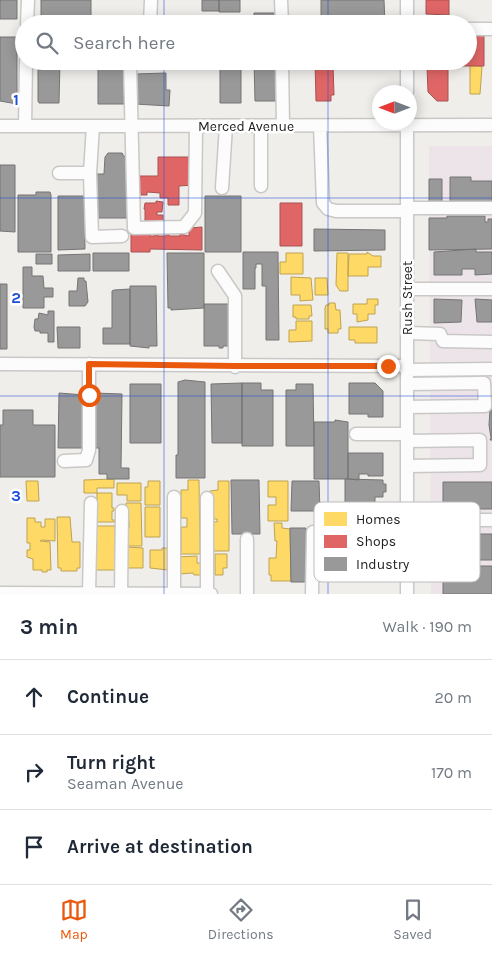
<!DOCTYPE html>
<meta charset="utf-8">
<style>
body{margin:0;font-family:Karla,sans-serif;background:#f6f6f7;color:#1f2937}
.compass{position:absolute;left:372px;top:85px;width:45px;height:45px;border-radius:50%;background:#fff;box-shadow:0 2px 12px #0003;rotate:270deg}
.stop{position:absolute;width:15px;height:15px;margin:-11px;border:4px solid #ea580c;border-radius:50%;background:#fff}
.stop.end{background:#ea580c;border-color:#fff;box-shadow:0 1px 5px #0008}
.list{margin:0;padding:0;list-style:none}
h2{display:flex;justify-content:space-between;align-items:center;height:65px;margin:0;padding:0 20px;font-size:21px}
h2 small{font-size:16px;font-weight:400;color:#747a83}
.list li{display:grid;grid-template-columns:32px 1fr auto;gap:15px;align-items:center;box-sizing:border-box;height:75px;padding:0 20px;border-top:1px solid #e0e1e3}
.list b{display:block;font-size:19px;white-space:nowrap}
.list p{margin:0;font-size:16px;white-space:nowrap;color:#747a83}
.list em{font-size:16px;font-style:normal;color:#747a83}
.icon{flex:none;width:28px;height:28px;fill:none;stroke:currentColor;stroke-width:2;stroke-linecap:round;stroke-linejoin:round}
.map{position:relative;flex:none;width:492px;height:594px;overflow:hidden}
.search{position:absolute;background:#fff;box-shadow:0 2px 12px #0003;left:15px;right:15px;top:15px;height:55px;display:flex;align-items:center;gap:12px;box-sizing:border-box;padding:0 18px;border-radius:28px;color:#747a83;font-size:19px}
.sheet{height:290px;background:#fff}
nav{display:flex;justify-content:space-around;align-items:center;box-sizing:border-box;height:70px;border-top:1px solid #e0e1e3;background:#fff;font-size:14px;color:#747a83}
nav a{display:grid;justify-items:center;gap:2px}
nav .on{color:#ea580c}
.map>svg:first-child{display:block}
</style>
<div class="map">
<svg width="492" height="594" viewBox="0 0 492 594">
<rect width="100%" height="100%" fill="#f0eeeb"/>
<!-- industrial -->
<path fill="#ede4e9" d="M429 146H492V594H431Z"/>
<!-- homes -->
<path fill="#ffd966" stroke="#bda252" d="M470 65 480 66 482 67 480 94H470Z
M367 252 373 256H381V267H368V276H348L349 254H367Z
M286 253H303V274H280V262H286Z
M337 253H348V291H340L336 285Z
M291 277 311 278 313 300 300 301V295H291Z
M315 278H327L328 295H315Z
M367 299H378V305H375V314H368V320L357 322V314H353V304H367Z
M329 303H335L336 310H340L341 329H338V333H328V329H325V308L326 305H329Z
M293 305H311L312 316H309V319H296V317H293Z
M296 321H312V341L289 342V330H296Z
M349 327H377V343H355V340H349Z
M114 479V488H97V493H84V480Z
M188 480H199L200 554H181V527H187V518H181V490H188Z
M26 481H38L39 501H27Z
M148 481H160V505H145V487H148Z
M218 481H229V551H211V522H217V519H211L210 491 218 490Z
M268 481H288V521H268V505H276V497H268Z
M117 483H141V501H127V495H117Z
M97 493H112V508H114V511H112V520H115V522H97Z
M126 503H141L142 546H126V528H129V521H126Z
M145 507H160V537H145Z
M57 517H70L72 542H80V568H77V571H61V568H58Z
M27 518H35V522H41V527H45V519H55V541L42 540 40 541 50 542 51 570H47V572H42V570H33V559L27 557V550H30V543H27Z
M274 523H282V528L290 529 291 581H271V575H269V558H276L277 541H275Z
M93 526H115V570H90Z
M126 547 143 548V568H126Z
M162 548H168V570L150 568V550H162Z
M215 554H227V568H223V575H215Z
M197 556V563H202V575H194L193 573 179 574 178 557Z"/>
<!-- shops -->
<path fill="#e06666" stroke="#a75252" d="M426 0H449V15L426 14Z
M468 32H484V66H430L429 61H468Z
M315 61H331V65H333L334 95H331V101H316Z
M427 66H448V101H437L428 92Z
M158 157H193L194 185 179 186V205H168V198H160V193L147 192V195H141V192L138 191 135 179H140V176H158Z
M156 201 163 202 162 212H157V215H163V224H145V209H144L145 203H156Z
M280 203H302V246H280Z
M202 227V250L150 249V252H131V230L150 232V236H155V234H158V236H166V234H169V236H180V234L189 236V232H187L189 228Z"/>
<!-- industry -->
<path fill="#999" stroke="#757575" d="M0 0H17V19H0Z
M41 0H91V24H41Z
M202 0H219V11H202Z
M219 0H240V12H219Z
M321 0H384L385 24H321Z
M254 13H275V24H254Z
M0 37H17V104L0 101Z
M38 61H60L59 103H39L38 101Z
M98 61H123L124 104H98Z
M203 61H216V64H203Z
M220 61H241V103H220Z
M254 61H276V101H255Z
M166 73V90H170L169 106 135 104V74Z
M108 153H122L123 154V156L129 157V218H95V174H104L105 157Z
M0 165H15V232L0 231Z
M450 177H471V181H492V203H450Z
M429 179H442V203H429Z
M36 192H50L51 195V252H18V195H36Z
M58 196H84L85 249 58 250Z
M205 196H241V252H205Z
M447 216H485V222H488V219H492V249L429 250V218H447Z
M314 229 385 230V250L314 251Z
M476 249V252H492V274L475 275V269H462V275H434V252Z
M243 252H278L279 340H266V286H262V264H256V268H255V289H243Z
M93 253H129V271H93Z
M167 253H204V308L171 310V308H168Z
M36 254H52V264H36Z
M90 254V271H58V255Z
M23 267H32V276H43L44 288H53V297H44V308H23Z
M78 278H84V281H86L88 302 85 306H69V291H77Z
M0 284H7V349H0Z
M130 286H156L157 346H149V348L130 346Z
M130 289V344H103V328H112V291L114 290Z
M434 299 462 300 461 322 434 323Z
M475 299 492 300V322H477Z
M204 304H231V346H223V348H219V346H204Z
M48 311H54V342H48V333H40V331H35L34 327 35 319H38L39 313 48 315Z
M57 327H80V348H58Z
M185 380 205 382V478H176V455H178V382Z
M242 383H261V390H273V446H242Z
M242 383V443H212L211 384Z
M349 383H375L383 391V417H368V414H349Z
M130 384H161V443H130Z
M296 384H313L314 446H286V390H296Z
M59 393 85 395V448H58Z
M95 393 122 394 121 468H129V479H107V474H99V448H95Z
M490 409H492V440H490L491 438 489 425Z
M3 410H33V425H55V477H0V425H3Z
M335 420 348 422V479H314V422H335Z
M348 453H383V476H368V474H359V480L348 479Z
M345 479 383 480V484H386V492H383V497H375V505H345Z
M231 480H259L260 534H232Z
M292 481H319L320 511H291Z
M443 482H492V509H443Z
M290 528H306V581L304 582H291Z
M445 534H492V560H443V535Z
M443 566H492V594H443Z"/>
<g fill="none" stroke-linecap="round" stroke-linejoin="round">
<!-- minor casing -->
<g stroke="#c9c8c7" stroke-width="15">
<path id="minor" d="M281 0 282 24
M27 24 28 0
M150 24 151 0
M407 24V0
M468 29H492
M148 61 131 62 130 63 134 228 184 227 195 213 196 126
M282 61 283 126
M407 61V92
M407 122V594
M0 126 492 125
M25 126 26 61
M261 126V186
M320 126 323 203 328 209 336 211H407
M59 173H90L93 126
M90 173 92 237 122 236
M222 188 226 126
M407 208H492
M218 271 235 296V367
M407 289H492
M407 333 440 334 443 341 492 342
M0 364 407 366
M407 370 492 369
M407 384 484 383 485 406 407 407
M356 434H407
M407 441 480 440V465L407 466
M64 461 86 460 89 450V364
M207 498V594
M408 520H492
M247 539V594
M0 593 211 594
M89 593 91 503
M121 594 122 511
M174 594V497
M312 594 313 532"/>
</g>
<!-- minor -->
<use href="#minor" stroke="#fdfcfc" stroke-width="12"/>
</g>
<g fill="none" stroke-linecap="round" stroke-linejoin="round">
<!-- route -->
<path stroke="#ea580c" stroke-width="6" d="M89 395V364L235 366H388"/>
</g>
<!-- grid -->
<path fill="none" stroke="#1d4ed8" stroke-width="1" stroke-opacity="0.55" d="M164 0V24M328 0V24M164 61V594M328 61V594M0 198H492M0 396H492"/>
<g text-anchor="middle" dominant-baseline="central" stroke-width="5" stroke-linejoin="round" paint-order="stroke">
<!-- street labels -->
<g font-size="14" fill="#222" stroke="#fff">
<text x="246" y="126">Merced Avenue</text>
<text transform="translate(407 298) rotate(-90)">Rush Street</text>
</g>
</g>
<!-- legend -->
<rect x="314" y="502" width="166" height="80" rx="8" fill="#fff" stroke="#bdbdbd" stroke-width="1"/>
<rect x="324" y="512" width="23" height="14" fill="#ffd966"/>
<rect x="324" y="535" width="23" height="13" fill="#e06666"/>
<rect x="324" y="557" width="23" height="14" fill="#999"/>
<g font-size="14" fill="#222">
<text x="356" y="524">Homes</text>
<text x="356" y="546">Shops</text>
<text x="356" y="569">Industry</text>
</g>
<g font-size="16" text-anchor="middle" font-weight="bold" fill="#1d4ed8" stroke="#fff" stroke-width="5" stroke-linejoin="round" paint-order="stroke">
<text x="16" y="105">1</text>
<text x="16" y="303">2</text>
<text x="16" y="501">3</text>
</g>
</svg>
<svg class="compass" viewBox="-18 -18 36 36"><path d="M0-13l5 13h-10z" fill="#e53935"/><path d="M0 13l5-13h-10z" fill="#747a83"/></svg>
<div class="stop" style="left:89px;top:395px"></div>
<div class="stop end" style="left:388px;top:366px"></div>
<div class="search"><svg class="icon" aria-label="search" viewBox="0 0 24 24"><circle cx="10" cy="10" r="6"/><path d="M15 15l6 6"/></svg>Search here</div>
</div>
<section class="sheet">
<h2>3 min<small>Walk · 190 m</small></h2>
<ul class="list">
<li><svg class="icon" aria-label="ahead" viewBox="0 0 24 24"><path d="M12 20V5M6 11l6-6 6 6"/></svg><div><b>Continue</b></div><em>20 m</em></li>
<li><svg class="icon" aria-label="right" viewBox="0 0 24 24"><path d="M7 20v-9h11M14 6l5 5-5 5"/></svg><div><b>Turn right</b><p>Seaman Avenue</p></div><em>170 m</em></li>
<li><svg class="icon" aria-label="arrive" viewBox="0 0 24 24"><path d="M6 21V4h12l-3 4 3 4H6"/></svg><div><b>Arrive at destination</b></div></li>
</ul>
</section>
<nav>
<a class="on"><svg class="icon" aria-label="map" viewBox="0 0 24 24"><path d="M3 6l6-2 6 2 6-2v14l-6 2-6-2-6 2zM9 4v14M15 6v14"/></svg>Map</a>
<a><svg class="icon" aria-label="directions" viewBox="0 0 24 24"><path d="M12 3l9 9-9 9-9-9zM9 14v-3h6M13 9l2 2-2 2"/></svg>Directions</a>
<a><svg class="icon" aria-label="saved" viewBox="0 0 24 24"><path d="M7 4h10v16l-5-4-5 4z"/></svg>Saved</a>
</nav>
